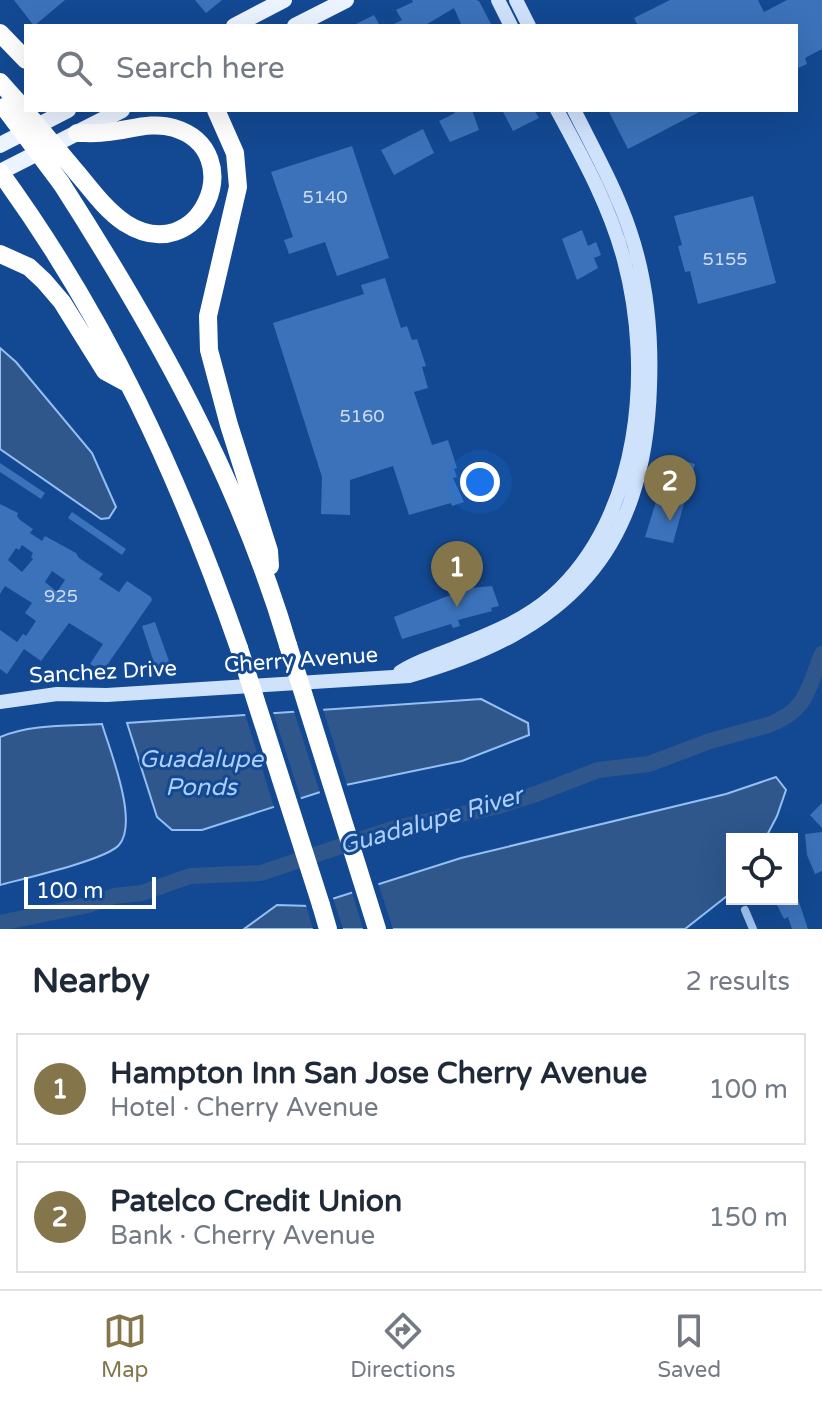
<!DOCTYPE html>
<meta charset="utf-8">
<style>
body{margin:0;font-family:"Varela Round",sans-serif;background:#f2f2f3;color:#1f2937}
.controls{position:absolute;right:24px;bottom:24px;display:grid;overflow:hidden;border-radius:0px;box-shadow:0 8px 32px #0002}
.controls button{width:72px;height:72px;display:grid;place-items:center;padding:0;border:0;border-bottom:2px solid #e0e1e3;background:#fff;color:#1f2937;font:40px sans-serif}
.scale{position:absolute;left:24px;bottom:20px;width:132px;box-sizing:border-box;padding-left:8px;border:4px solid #fff;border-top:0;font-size:22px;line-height:28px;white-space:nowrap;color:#fff;-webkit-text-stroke:6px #134992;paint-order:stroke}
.you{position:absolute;left:480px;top:482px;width:28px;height:28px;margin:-20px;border:6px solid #fff;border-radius:50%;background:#1a73e8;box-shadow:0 0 0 12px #1a73e833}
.badge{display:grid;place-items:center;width:52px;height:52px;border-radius:50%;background:#84764a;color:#fff;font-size:26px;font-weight:700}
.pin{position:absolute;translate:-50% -66px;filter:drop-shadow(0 2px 4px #0008)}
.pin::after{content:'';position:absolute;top:42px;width:28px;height:24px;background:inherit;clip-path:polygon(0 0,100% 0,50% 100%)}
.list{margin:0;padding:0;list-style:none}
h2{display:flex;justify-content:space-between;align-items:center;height:104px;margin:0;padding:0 32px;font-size:34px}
h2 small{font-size:26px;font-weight:400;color:#747a83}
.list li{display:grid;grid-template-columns:52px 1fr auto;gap:24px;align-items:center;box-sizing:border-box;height:112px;margin:0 16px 16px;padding:0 16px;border:2px solid #e0e1e3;border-radius:0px}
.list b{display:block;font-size:30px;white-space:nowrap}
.list p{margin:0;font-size:26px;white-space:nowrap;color:#747a83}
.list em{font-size:26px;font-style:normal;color:#747a83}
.icon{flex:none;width:44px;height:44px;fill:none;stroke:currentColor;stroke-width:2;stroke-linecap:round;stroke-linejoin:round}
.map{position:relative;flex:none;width:822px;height:929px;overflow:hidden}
.search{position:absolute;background:#fff;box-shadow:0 8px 32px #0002;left:24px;right:24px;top:24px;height:88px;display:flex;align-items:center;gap:20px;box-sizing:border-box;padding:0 28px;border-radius:0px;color:#747a83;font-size:30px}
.sheet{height:360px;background:#fff}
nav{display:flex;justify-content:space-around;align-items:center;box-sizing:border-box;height:112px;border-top:2px solid #e0e1e3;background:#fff;font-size:22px;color:#747a83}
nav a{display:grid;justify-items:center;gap:4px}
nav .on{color:#84764a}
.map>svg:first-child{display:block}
</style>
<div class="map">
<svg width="822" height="929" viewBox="0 0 822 929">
<rect width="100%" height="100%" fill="#134992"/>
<!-- water -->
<path fill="#2f578c" stroke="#93bff5" stroke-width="2" d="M0 348 16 362 92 453 116 507 109 518 101 519 0 449Z
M481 699 528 723 529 735 462 761 336 787 202 830H172L157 817 127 723Z
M102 724C110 751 139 822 119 845 106 860 22 879 0 885V737C31 724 68 726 102 724Z
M776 777 786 790 777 816 765 839H732V892L685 929H244L277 905 310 906 461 858 726 794Z"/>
<!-- pier -->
<path fill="#134992" d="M322 706 348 788 321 796 293 708Z
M272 709 302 802 275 810 244 711Z
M377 880 393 929H363L351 889Z
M332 895 343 929H313L305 902Z"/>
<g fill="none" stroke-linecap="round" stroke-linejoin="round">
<!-- river -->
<path stroke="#2f578c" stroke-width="16" d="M0 923 88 905 114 896 142 893 190 876 261 873 395 828 495 807 536 794 598 770 649 764 710 741 768 725C808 711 808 687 822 654"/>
</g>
<!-- building -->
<path fill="#3c72ba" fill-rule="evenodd" d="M14 0H65L34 26Z
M195 0H222L206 13Z
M412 0H476L479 1 492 26H462L454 8 424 26H390L402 20 396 10 413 2Z
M670 0H758L764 12 787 0H822V49L805 58 807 64 798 68 796 64V26H638L634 18Z
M374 15 380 26H352Z
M453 110H472L479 130 450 142 439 121 455 113Z
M502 110H534L539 118 513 131Z
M608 110H703L628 149Z
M423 129 434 153 394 175 381 150Z
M352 146 389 258 337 276 325 242 289 254 284 240 293 237 271 172Z
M753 196 776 283 698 304 690 271 685 272 678 246 682 245 674 216Z
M582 230 588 246 596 242 601 255 594 258 598 268 577 280 562 239Z
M385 278 401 328 407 326 412 340 417 339 426 366 422 367 428 388 414 392 432 445 448 440 457 468 454 469 457 477 453 478 464 502 452 506 451 503 409 515 393 466 350 480V515L321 514 322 477 273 323 364 294 361 285Z
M670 457 695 464 673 543 645 537Z
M0 463 45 493 41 499 0 472Z
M0 504 18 513 17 516 20 520 33 529 30 533 42 541 45 536 76 553 79 558 103 574 99 579 119 592 127 581 151 597 152 600 103 671 90 664 103 644 69 623 41 661 24 649 7 674 0 669V630L17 642 23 634 26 636 36 621 25 613 32 603 5 586 0 594ZM22 545 33 553 31 557 33 559 22 572 8 560 16 548 19 550ZM52 571 65 580 57 592 45 582Z
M72 512 126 549 122 555 68 518Z
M465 572 470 588 492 586 499 606 491 608 492 611 458 620 460 626 453 628 451 624 402 639 394 617 458 592 453 576Z
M155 622 170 664 159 670 156 669 142 626Z
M822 803V828L810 815Z
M822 832V871L815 874 807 855 805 834Z
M774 899H790L792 902 798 899 808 929H792L788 917 784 919Z"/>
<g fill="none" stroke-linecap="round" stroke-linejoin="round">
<!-- street -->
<path stroke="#a1c4f2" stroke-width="8" d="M745 910 753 929"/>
<!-- secondary -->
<path stroke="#cfe2fc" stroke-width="14" d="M498 0 511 26
M516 0 529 26
M400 672C413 663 429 658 444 652 482 637 521 623 552 596 641 517 653 369 624 260 610 207 583 158 557 110
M0 702 57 694 107 695 409 676C566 632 645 554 650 386 652 333 647 281 630 231 616 189 594 150 574 110"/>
<!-- primary -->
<path stroke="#ebf3ff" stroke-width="16" d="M234 26 284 0
M295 26 346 0
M0 145 68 110
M0 172 122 110"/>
<!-- highway -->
<path stroke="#fff" stroke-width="18" d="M0 33 26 60
M0 82 16 100
M216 110 235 153 238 187 208 316 209 350 229 425 269 551 270 566
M77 133C87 133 98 134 108 132 130 130 152 121 174 128 251 151 200 271 125 223 106 210 93 192 78 174
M0 172C107 319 179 476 239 648
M61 183C154 328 239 478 288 645
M0 254 29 267 44 281 62 302 105 371 129 384
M321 905 328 929"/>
<!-- highway-bridge -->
<path stroke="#fff" stroke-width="18" d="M16 100 78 174
M4 107 61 183
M288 645 377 929
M239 648 321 905"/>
</g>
<g text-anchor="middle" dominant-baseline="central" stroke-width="6" stroke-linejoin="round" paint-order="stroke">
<!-- number labels -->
<g font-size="18" fill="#cedcee">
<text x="325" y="197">5140</text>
<text x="725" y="259">5155</text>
<text x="362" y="416">5160</text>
<text x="61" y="596">925</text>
</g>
<!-- street labels -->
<g font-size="22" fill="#fff" stroke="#134992">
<text transform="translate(301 660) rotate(-4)">Cherry Avenue</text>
<text transform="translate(103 672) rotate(-3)">Sanchez Drive</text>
</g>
<!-- water labels -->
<g font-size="24" font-style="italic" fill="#adcef8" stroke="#134992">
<text x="201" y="759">Guadalupe<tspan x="201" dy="28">Ponds</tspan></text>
<text transform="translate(431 821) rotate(-16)">Guadalupe River</text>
</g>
</g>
</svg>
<div class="controls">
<button><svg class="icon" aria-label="locate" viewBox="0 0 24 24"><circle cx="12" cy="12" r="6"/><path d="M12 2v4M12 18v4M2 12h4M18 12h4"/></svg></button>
</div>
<div class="scale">100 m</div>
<div class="you"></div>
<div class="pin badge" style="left:457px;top:607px">1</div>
<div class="pin badge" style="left:670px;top:521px">2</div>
<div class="search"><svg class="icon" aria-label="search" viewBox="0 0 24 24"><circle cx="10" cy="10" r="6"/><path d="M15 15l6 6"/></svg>Search here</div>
</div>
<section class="sheet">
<h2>Nearby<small>2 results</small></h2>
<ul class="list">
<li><span class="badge">1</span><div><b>Hampton Inn San Jose Cherry Avenue</b><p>Hotel · Cherry Avenue</p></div><em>100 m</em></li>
<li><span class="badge">2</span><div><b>Patelco Credit Union</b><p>Bank · Cherry Avenue</p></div><em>150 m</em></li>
</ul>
</section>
<nav>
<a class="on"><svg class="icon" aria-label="map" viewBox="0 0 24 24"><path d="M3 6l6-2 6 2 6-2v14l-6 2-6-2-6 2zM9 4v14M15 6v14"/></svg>Map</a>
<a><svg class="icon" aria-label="directions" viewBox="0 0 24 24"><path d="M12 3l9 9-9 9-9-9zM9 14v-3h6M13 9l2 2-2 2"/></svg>Directions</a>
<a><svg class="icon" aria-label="saved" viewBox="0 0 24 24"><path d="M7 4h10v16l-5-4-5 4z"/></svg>Saved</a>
</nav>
